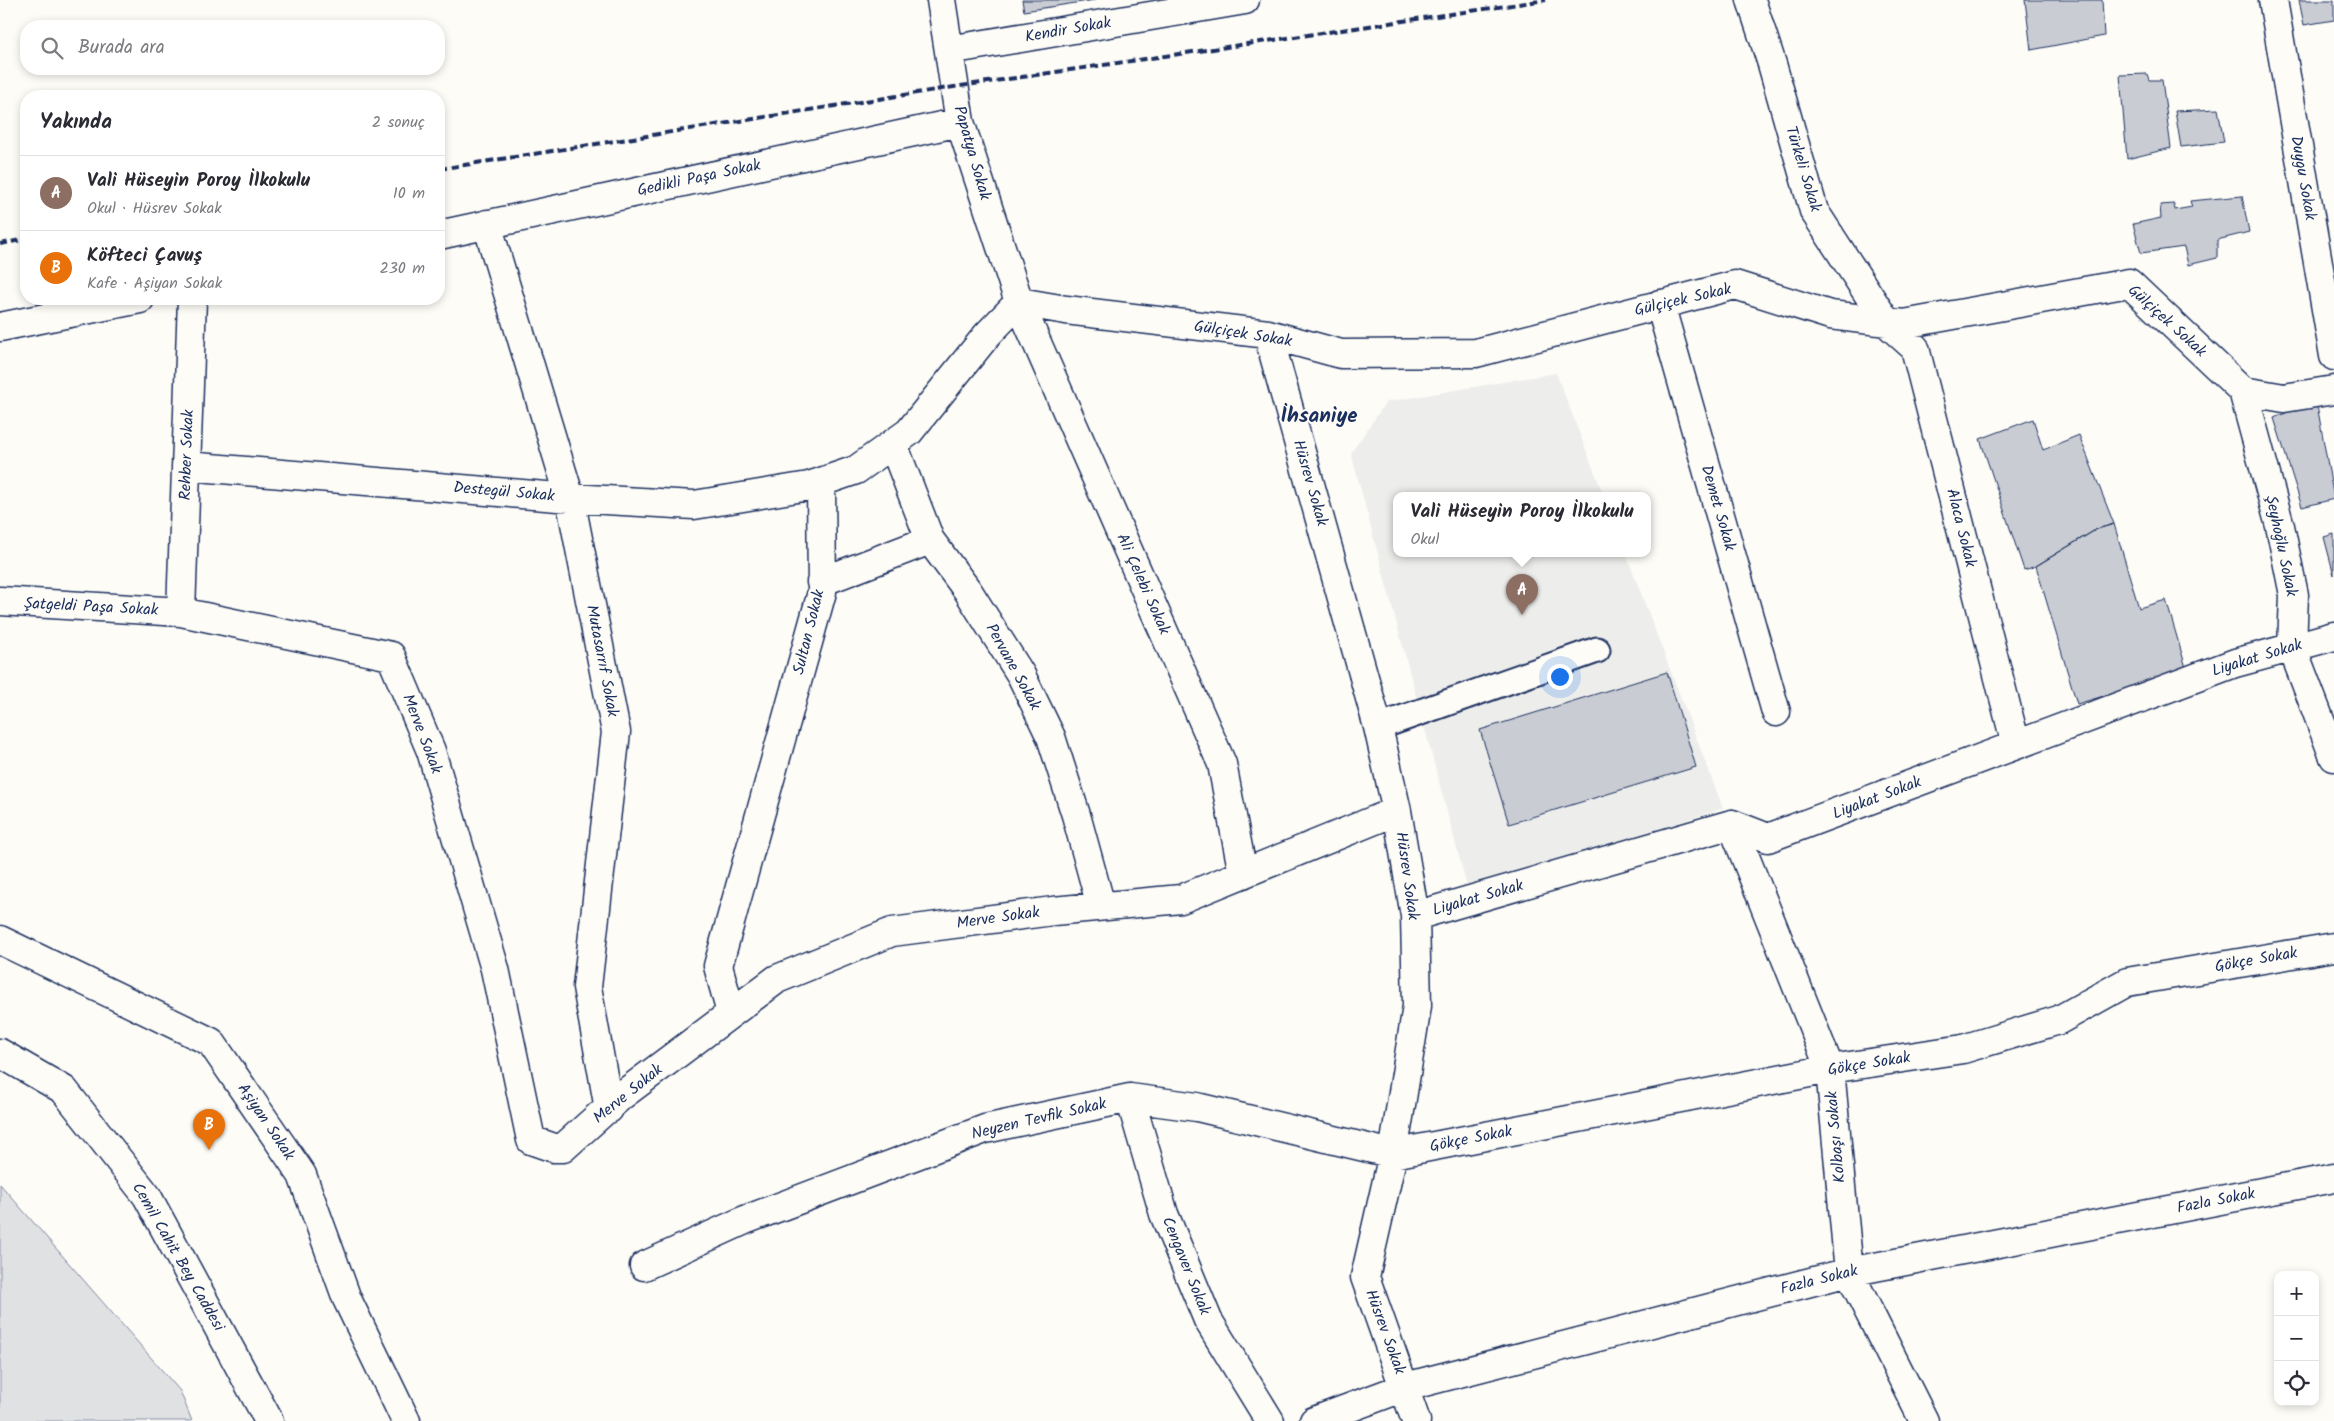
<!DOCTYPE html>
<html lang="tr">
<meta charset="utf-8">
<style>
body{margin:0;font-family:Kalam,sans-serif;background:#f2f2f3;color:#2b2b33}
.controls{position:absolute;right:15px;bottom:15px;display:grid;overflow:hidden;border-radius:10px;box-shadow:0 2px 8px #0003}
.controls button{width:45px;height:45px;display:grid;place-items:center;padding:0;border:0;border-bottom:1px solid #e1e1e2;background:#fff;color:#2b2b33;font:25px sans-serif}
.you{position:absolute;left:1559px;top:676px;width:18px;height:18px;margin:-12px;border:4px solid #fff;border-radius:50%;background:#1a73e8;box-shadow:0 0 0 8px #1a73e833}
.badge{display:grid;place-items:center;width:32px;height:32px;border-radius:50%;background:#ea580c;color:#fff;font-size:16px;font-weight:700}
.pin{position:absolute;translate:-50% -41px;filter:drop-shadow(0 1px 2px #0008)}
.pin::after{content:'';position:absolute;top:26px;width:18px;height:15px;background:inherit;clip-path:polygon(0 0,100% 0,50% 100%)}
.popup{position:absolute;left:1393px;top:492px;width:258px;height:65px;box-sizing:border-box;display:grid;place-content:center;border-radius:10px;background:#fff;filter:drop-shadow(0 1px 4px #0005);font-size:16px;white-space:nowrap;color:#7c7c81}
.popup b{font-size:19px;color:#2b2b33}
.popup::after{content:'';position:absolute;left:50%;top:100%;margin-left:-10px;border:10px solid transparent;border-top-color:#fff}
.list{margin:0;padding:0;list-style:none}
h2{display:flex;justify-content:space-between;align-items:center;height:65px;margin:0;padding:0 20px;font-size:21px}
h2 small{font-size:16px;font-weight:400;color:#7c7c81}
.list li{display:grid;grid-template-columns:32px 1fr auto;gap:15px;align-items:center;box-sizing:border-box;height:75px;padding:0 20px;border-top:1px solid #e1e1e2}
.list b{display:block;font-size:19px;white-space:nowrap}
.list p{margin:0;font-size:16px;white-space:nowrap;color:#7c7c81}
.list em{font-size:16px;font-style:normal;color:#7c7c81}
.icon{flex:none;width:28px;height:28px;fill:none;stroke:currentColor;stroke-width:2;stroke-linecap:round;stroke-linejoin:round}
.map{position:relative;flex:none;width:2334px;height:1421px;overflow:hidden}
.search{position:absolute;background:#fff;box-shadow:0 2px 8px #0003;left:20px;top:20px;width:425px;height:55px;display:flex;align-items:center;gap:12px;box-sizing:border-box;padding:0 18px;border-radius:20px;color:#7c7c81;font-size:19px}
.panel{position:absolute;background:#fff;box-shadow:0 2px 8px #0003;left:20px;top:90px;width:425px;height:215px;border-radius:20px}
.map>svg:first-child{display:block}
</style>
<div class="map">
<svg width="2334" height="1421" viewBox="0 0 2334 1421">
<rect width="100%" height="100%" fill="#fdfcf7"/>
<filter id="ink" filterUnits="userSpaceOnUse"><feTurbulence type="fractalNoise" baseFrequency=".02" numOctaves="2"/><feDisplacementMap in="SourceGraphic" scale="10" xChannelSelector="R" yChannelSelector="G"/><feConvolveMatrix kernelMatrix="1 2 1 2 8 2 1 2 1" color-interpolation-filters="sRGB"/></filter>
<g filter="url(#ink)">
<!-- built -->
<path fill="#edeeec" d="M1556 373 1604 496H1397V554H1626L1723 808 1469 894 1351 453 1386 402Z"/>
<!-- green -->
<path fill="#e0e1e3" stroke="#7e88a0" d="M0 1184 180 1391 192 1421H0Z"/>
<!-- building -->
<path fill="#c9ccd3" stroke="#1b2f5e" d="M1022 0H1095L1024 11Z
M2025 0H2102L2104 36 2031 50Z
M2299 0H2334V20L2304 25Z
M2147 74 2149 80H2162L2171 148 2127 159 2120 75Z
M2218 109 2224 142 2181 147 2175 111Z
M2242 196 2249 232 2217 240V258L2188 265 2184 247 2141 253 2133 224 2161 218 2160 205 2174 204 2175 210 2192 207 2190 201Z
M2317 405 2334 499 2302 507 2274 418 2295 409Z
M2033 419 2043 450 2079 435 2114 524 2097 529 2036 566 2024 570 1980 439Z
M2114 524 2139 608 2166 600 2187 671 2077 704 2036 566 2097 529Z
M2334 534V575L2324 537Z
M1667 672 1696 767 1509 824 1480 730Z"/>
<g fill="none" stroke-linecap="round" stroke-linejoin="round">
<!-- service casing -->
<g stroke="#1b2f5e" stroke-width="29">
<path id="service" d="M1378 727 1597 650"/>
</g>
<!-- minor casing -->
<g stroke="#1b2f5e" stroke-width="31">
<path id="minor" d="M941 0 960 122 1019 302 1222 764 1243 874
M1751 0 1772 64 1814 211 1887 323 1915 348 2016 745
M2273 0 2334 356
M949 50 1245 0
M487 224 570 498 616 732 587 987 609 1109
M439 235 960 122
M1019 302 1066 310 1268 334 1341 354 1476 353 1735 285 1830 315 1904 324 2129 283 2243 391 2284 398 2334 390
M1660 304 1776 712
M0 327 140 299
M1268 334 1378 727 1397 811 1415 916 1417 1006 1393 1154 1365 1277 1416 1421
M2243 391 2280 526 2294 595 2292 647 2334 757
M893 444 930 540 968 591 1021 675 1051 737 1076 815 1101 906
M186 466 570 498 694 505 809 486 821 482
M821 582 930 540
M0 601 181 612 391 656 431 751 495 969 531 1140 554 1148H563L621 1096 777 979 892 932 1053 911 1181 899 1397 811
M181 612 192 299
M1732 824 1830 1069 1849 1272 1924 1421
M1415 916 1732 824 1768 838 2235 663 2334 636
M0 940 211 1042 302 1175 347 1299 406 1421
M731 1013 718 966 822 592 821 482 856 470 909 432 987 335 1019 302
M1130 1098 1164 1214 1208 1320 1270 1421
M644 1266 745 1220 985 1129 1130 1098 1197 1107 1393 1154 1830 1069 1963 1049 2059 1020 2127 982 2334 947
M1314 1421 1405 1387 1849 1272 2334 1178"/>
</g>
<!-- tertiary casing -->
<g stroke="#1b2f5e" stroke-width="31">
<path id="tertiary" d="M0 1053 64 1090 147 1196 269 1421"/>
</g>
<!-- service -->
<use href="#service" stroke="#fdfcf7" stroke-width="25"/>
<!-- minor -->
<use href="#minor" stroke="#fdfcf7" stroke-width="28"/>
<!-- tertiary -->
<use href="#tertiary" stroke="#fdfcf7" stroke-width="28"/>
<!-- rail -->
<path stroke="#1b2f5e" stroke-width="4" stroke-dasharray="8 4" stroke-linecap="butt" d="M439 169 954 87 1546 0
M0 244 26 239"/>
</g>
</g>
<g text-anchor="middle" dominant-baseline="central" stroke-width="4" stroke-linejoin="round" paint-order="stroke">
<!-- street labels -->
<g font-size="16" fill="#1b2f5e" stroke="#fdfcf7">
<text transform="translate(1068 30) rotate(-10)">Kendir Sokak</text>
<text transform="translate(972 153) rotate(74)">Papatya Sokak</text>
<text transform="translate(1803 169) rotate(73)">Türkeli Sokak</text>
<text transform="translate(699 178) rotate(-12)">Gedikli Paşa Sokak</text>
<text transform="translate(2303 178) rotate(80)">Duygu Sokak</text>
<text transform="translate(1683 300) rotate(-13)">Gülçiçek Sokak</text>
<text transform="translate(2167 321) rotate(42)">Gülçiçek Sokak</text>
<text transform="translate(1243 334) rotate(9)">Gülçiçek Sokak</text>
<text transform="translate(187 455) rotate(-88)">Rehber Sokak</text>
<text transform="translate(1310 483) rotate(74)">Hüsrev Sokak</text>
<text transform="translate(504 492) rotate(5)">Destegül Sokak</text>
<text transform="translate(1718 508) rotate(74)">Demet Sokak</text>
<text transform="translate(1961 528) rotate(76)">Alaca Sokak</text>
<text transform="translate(2281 546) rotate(78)">Şeyhoğlu Sokak</text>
<text transform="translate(1143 584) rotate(66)">Ali Çelebi Sokak</text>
<text transform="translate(91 607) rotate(3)">Şatgeldi Paşa Sokak</text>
<text transform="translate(809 632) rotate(-76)">Sultan Sokak</text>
<text transform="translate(2257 658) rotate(-17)">Liyakat Sokak</text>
<text transform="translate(602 661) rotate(79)">Mutasarrıf Sokak</text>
<text transform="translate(1013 667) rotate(61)">Pervane Sokak</text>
<text transform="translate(422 734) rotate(69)">Merve Sokak</text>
<text transform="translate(1877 798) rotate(-21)">Liyakat Sokak</text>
<text transform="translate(1407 876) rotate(82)">Hüsrev Sokak</text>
<text transform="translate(1478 898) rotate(-16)">Liyakat Sokak</text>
<text transform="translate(998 918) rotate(-8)">Merve Sokak</text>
<text transform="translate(2256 960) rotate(-10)">Gökçe Sokak</text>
<text transform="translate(1869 1064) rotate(-9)">Gökçe Sokak</text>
<text transform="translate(628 1094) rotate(-39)">Merve Sokak</text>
<text transform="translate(1039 1119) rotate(-13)">Neyzen Tevfik Sokak</text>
<text transform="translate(266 1122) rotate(56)">Aşiyan Sokak</text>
<text transform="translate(1836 1137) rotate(-95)">Kolbaşı Sokak</text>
<text transform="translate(1471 1139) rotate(-11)">Gökçe Sokak</text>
<text transform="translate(2216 1201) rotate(-11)">Fazla Sokak</text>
<text transform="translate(178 1257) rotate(60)">Cemil Cahit Bey Caddesi</text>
<text transform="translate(1186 1266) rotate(68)">Cengaver Sokak</text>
<text transform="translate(1819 1280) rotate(-14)">Fazla Sokak</text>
<text transform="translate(1385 1332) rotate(70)">Hüsrev Sokak</text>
</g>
<!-- district labels -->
<g font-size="21" font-weight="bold" fill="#1b2f5e" stroke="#fdfcf7">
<text x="1319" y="416">İhsaniye</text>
</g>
</g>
</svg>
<div class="controls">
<button>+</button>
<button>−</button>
<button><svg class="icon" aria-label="locate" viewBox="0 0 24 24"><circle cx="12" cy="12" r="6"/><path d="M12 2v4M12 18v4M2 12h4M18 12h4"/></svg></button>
</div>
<div class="you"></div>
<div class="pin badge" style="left:1522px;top:615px;background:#8d6e63">A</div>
<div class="popup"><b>Vali Hüseyin Poroy İlkokulu</b>Okul</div>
<div class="pin badge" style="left:209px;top:1150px;background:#e8710a">B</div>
<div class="search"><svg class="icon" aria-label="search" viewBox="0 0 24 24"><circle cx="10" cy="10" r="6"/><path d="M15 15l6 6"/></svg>Burada ara</div>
<section class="panel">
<h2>Yakında<small>2 sonuç</small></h2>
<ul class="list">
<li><span class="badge" style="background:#8d6e63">A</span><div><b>Vali Hüseyin Poroy İlkokulu</b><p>Okul · Hüsrev Sokak</p></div><em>10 m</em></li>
<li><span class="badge" style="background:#e8710a">B</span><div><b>Köfteci Çavuş</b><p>Kafe · Aşiyan Sokak</p></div><em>230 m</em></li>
</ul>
</section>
</div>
